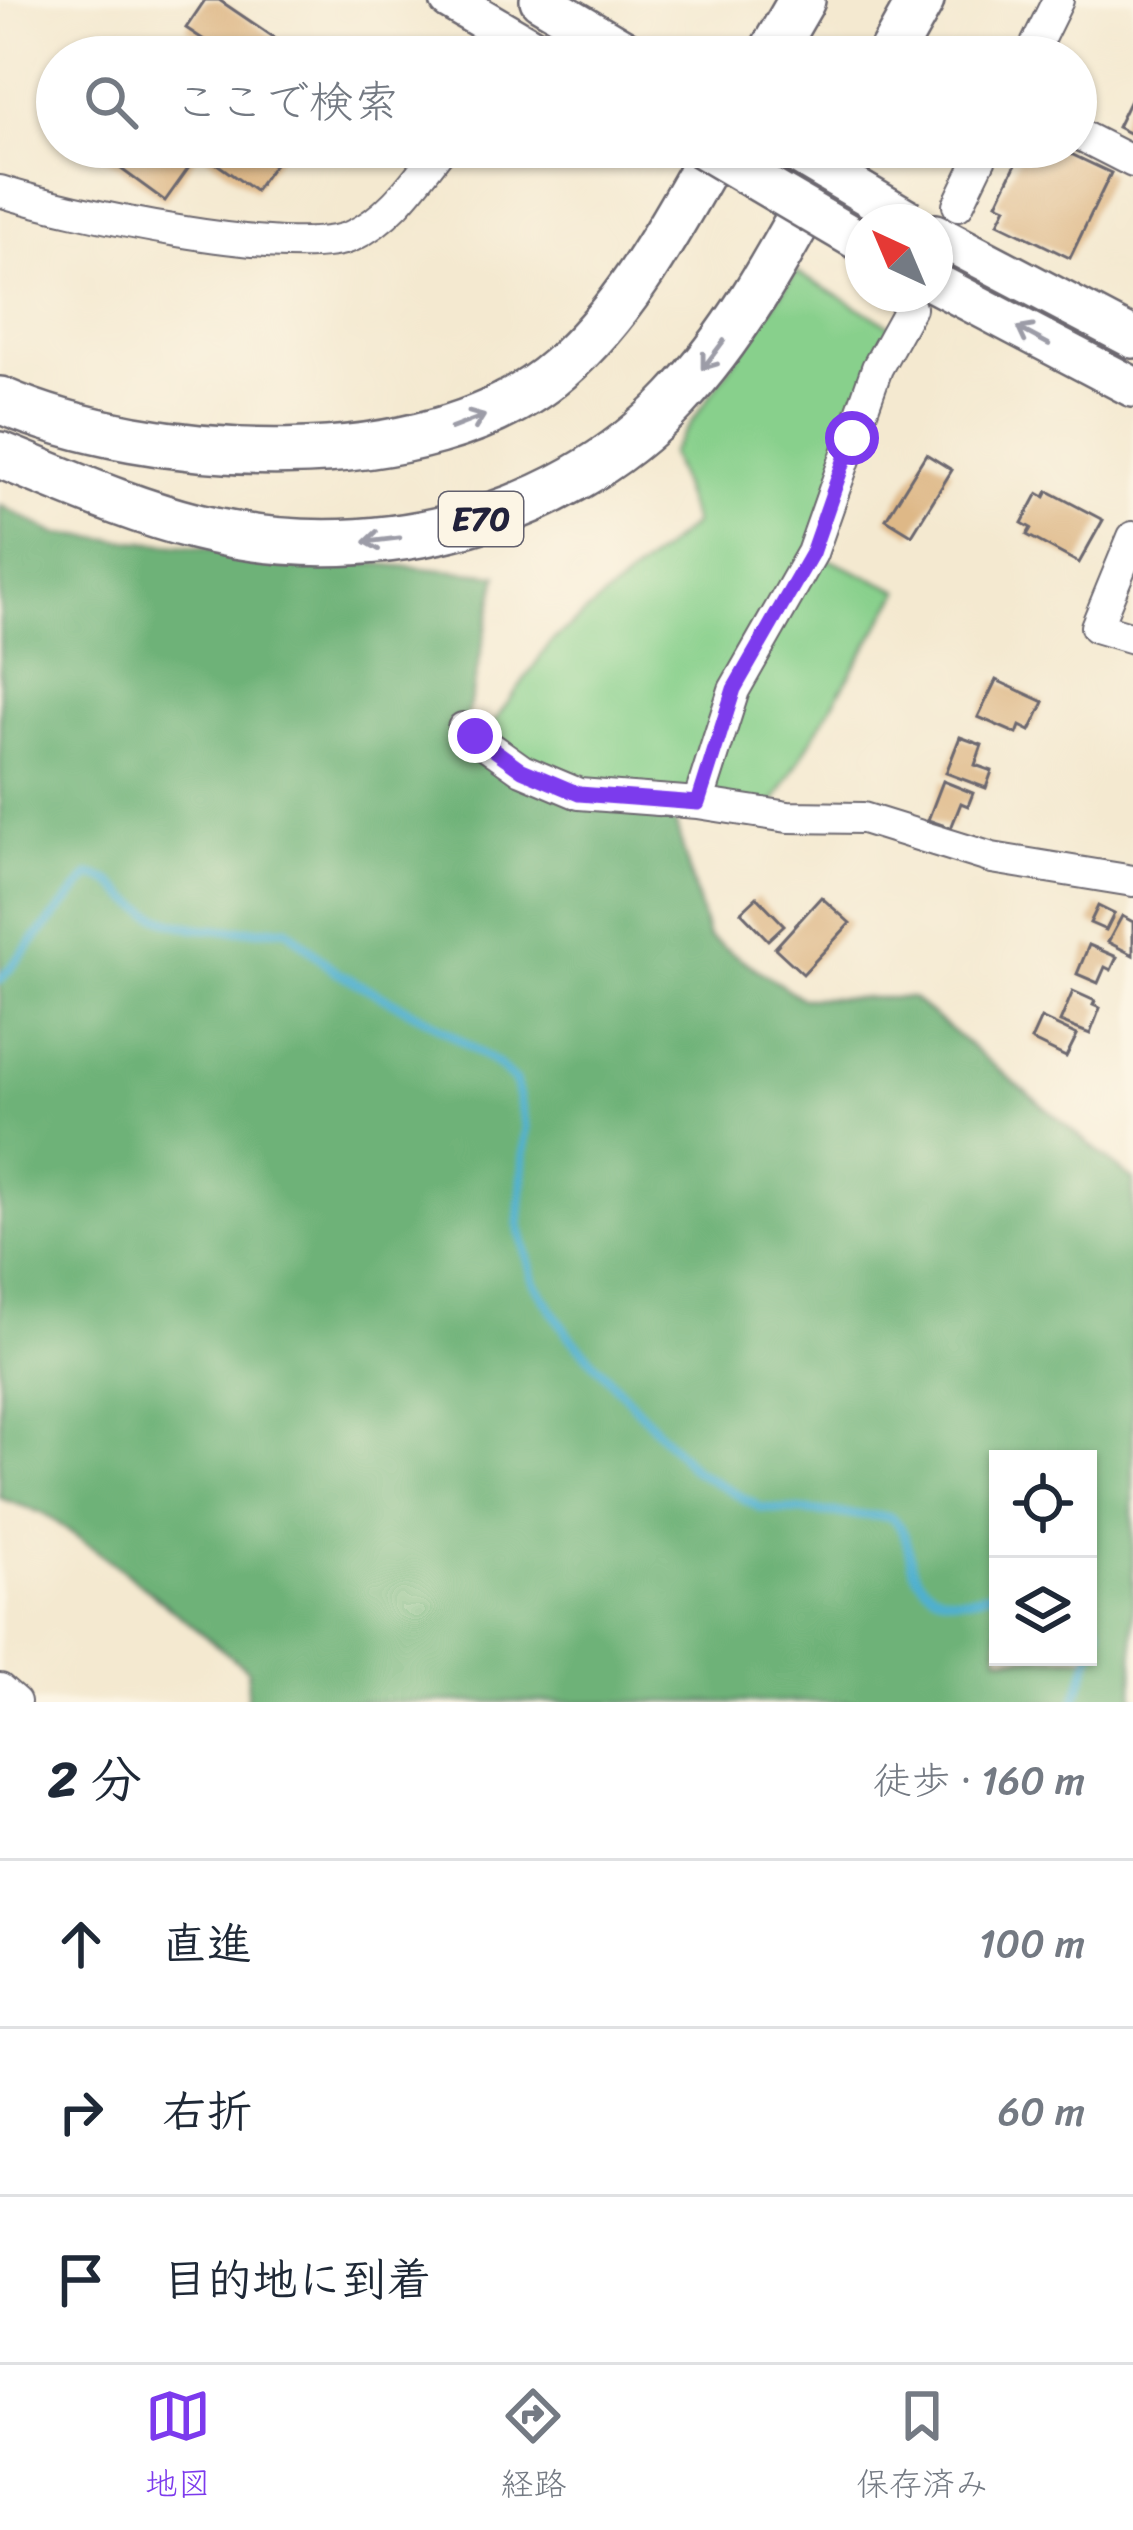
<!DOCTYPE html>
<html lang="ja">
<meta charset="utf-8">
<style>
body{margin:0;font-family:Sriracha,"Klee One",sans-serif;background:#f2f2f3;color:#1f2937}
.controls{position:absolute;right:36px;bottom:36px;display:grid;overflow:hidden;border-radius:0px;box-shadow:0 3px 9px #0004}
.controls button{width:108px;height:108px;display:grid;place-items:center;padding:0;border:0;border-bottom:3px solid #e0e1e3;background:#fff;color:#1f2937;font:60px sans-serif}
.compass{position:absolute;left:845px;top:204px;width:108px;height:108px;border-radius:50%;background:#fff;box-shadow:0 3px 9px #0004;rotate:316deg}
.stop{position:absolute;width:36px;height:36px;margin:-27px;border:9px solid #7c3aed;border-radius:50%;background:#fff}
.stop.end{background:#7c3aed;border-color:#fff;box-shadow:0 3px 12px #0008}
.list{margin:0;padding:0;list-style:none}
h2{display:flex;justify-content:space-between;align-items:center;height:156px;margin:0;padding:0 48px;font-size:51px}
h2 small{font-size:39px;font-weight:400;color:#747a83}
.list li{display:grid;grid-template-columns:78px 1fr auto;gap:36px;align-items:center;box-sizing:border-box;height:168px;padding:0 48px;border-top:3px solid #e0e1e3}
.list b{display:block;font-size:45px;white-space:nowrap}
.list em{font-size:39px;font-style:normal;color:#747a83}
.icon{flex:none;width:66px;height:66px;fill:none;stroke:currentColor;stroke-width:2;stroke-linecap:round;stroke-linejoin:round}
.map{position:relative;flex:none;width:1133px;height:1702px;overflow:hidden}
.search{position:absolute;background:#fff;box-shadow:0 3px 9px #0004;left:36px;right:36px;top:36px;height:132px;display:flex;align-items:center;gap:30px;box-sizing:border-box;padding:0 42px;border-radius:66px;color:#747a83;font-size:45px}
.sheet{height:660px;background:#fff}
nav{display:flex;justify-content:space-around;align-items:center;box-sizing:border-box;height:168px;border-top:3px solid #e0e1e3;background:#fff;font-size:33px;color:#747a83}
nav a{display:grid;justify-items:center;gap:6px}
nav .on{color:#7c3aed}
.map>svg:first-child{display:block}
</style>
<div class="map">
<svg width="1133" height="1702" viewBox="0 0 1133 1702">
<rect width="100%" height="100%" fill="#fcf5e5"/>
<filter id="ink" filterUnits="userSpaceOnUse"><feTurbulence type="fractalNoise" baseFrequency=".00833" numOctaves="2"/><feDisplacementMap in="SourceGraphic" scale="24" xChannelSelector="R" yChannelSelector="G"/><feConvolveMatrix kernelMatrix="1 2 1 2 8 2 1 2 1" color-interpolation-filters="sRGB"/></filter>
<filter id="wash" filterUnits="userSpaceOnUse"><feTurbulence type="fractalNoise" baseFrequency=".004" numOctaves="4" result="noise"/><feDisplacementMap in="SourceGraphic" scale="48" xChannelSelector="R" yChannelSelector="G"/><feGaussianBlur stdDeviation="2.7" result="paint"/><feColorMatrix in="noise" values="0 0 0 0 0 0 0 0 0 0 0 0 0 0 0 0 0 1.4 0 .05"/><feComposite in="paint" operator="in"/></filter>
<g filter="url(#wash)">
<rect width="100%" height="100%" fill="#f4e9d0"/>
<!-- green -->
<path fill="#88d08c" stroke="#557964" stroke-width="3" d="M796 272 898 330 812 552 900 591 771 808 615 797 506 748 490 728 551 642 694 524 670 453Z"/>
<!-- forest -->
<path fill="#6eb278" stroke="#486a5a" stroke-width="3" fill-rule="evenodd" d="M0 505 56 534 498 575 460 749 569 798 674 818 708 937 801 998H912L1133 1180V1702H247L248 1670 110 1560 45 1514 0 1498ZM998 1459H1088V1657H998Z"/>
<g fill="none" stroke-linecap="round" stroke-linejoin="round">
<!-- stream -->
<path stroke="#50b0cf" stroke-width="9" d="M0 980 90 875C119 881 115 890 137 905 181 937 236 930 287 929L336 972 430 1021 497 1064 515 1081 526 1127 519 1226 534 1282 567 1333 695 1471 761 1508 890 1517C916 1540 903 1555 918 1577 937 1605 971 1601 998 1590
M1075 1702 1099 1630 1088 1604"/>
</g>
<g id="blocks">
<!-- building -->
<path fill="#deb887" d="M205 0H219L278 40 266 57H230L186 28Z
M1133 94V135L1117 127Z
M91 147H279L284 151 255 191 200 152 165 201Z
M1024 147H1056L1111 173 1070 258 998 223 1006 207 997 203Z
M926 454 952 470 912 535 886 519Z
M1048 491 1103 520 1079 563 1027 535 1031 528 1022 523 1038 493 1045 497Z
M996 680 1044 702 1030 731 1020 726 1017 734 978 717Z
M960 737 982 745 975 765 992 771 986 788 946 773Z
M943 781 973 793 968 806 961 803 951 828 928 820Z
M757 897 784 925 768 940 741 912Z
M821 897 850 923 803 974 775 948Z
M1098 906 1114 914 1106 930 1090 923Z
M1122 916 1133 922V955L1108 942Z
M1089 945 1117 957 1111 970 1105 967 1098 983 1077 974Z
M1073 991 1095 1001 1093 1005 1100 1008 1090 1034 1060 1022Z
M1041 1018 1077 1035 1066 1057 1031 1040Z"/>
</g>
</g>
<g filter="url(#ink)">
<use href="#blocks" fill-opacity="0" stroke="#6c686f" stroke-width="3"/>
<g fill="none" stroke-linecap="round" stroke-linejoin="round">
<!-- minor casing -->
<g stroke="#6c686f" stroke-width="34">
<path id="minor" d="M1030 57 1058 0
M1076 133 1133 162
M0 191C64 212 295 262 352 236 391 218 416 180 442 147
M958 205 986 147
M910 308 877 368 812 553 734 690 698 803 788 817 863 818 992 858 1133 881
M1133 537 1096 627 1133 638
M463 728 522 770 579 794 698 803
M0 1689 15 1702"/>
</g>
<!-- major casing -->
<g stroke="#6c686f" stroke-width="44">
<path id="major" d="M450 0 547 57
M540 0 636 57
M935 234 1133 338
M935 283 1133 387"/>
</g>
<!-- highway casing -->
<g stroke="#6c686f" stroke-width="50">
<path id="highway" d="M769 57 802 0
M889 57 921 0
M0 400C150 465 429 483 559 369 628 309 671 225 716 147
M0 455C65 481 129 510 197 527 363 569 556 527 676 399 745 326 790 234 839 147"/>
</g>
<!-- minor -->
<use href="#minor" stroke="#fff" stroke-width="30"/>
<!-- major -->
<use href="#major" stroke="#fff" stroke-width="39"/>
<!-- highway -->
<use href="#highway" stroke="#fff" stroke-width="45"/>
<!-- major-bridge casing -->
<g stroke="#6c686f" stroke-width="44" stroke-linecap="butt">
<path id="major-bridge" d="M700 147 863 243
M786 147 909 220"/>
</g>
<!-- major-bridge -->
<use href="#major-bridge" stroke="#fff" stroke-width="39"/>
</g>
<!-- one-way arrows -->
<defs><path id="oneway-shaft" d="M-6 0H5M1.5-3L5.5 0L1.5 3" fill="none" stroke-width="1.6" stroke-linecap="round" stroke-linejoin="round" transform="scale(3)"/></defs>
<g stroke="#9c9ca7">
<use href="#oneway-shaft" transform="translate(1033 336) rotate(-152)"/>
<use href="#oneway-shaft" transform="translate(713 355) rotate(127)"/>
<use href="#oneway-shaft" transform="translate(468 422) rotate(-21)"/>
<use href="#oneway-shaft" transform="translate(382 540) rotate(173)"/>
</g>
</g>
<g fill="none" stroke-linecap="round" stroke-linejoin="round" filter="url(#ink)">
<!-- route -->
<path stroke="#7c3aed" stroke-width="15" d="M475 736 522 770 579 794 698 803 734 689 812 553 852 438"/>
</g>
<g text-anchor="middle" dominant-baseline="central" stroke-width="12" stroke-linejoin="round" paint-order="stroke">
<!-- shield labels -->
<rect fill="#fcf5e5" stroke="#63616e" stroke-width="3" x="439" y="492" width="84" height="54" rx="9"/>
<g font-size="33" font-weight="bold" fill="#22223b">
<text x="481" y="519">E70</text>
</g>
</g>
</svg>
<div class="controls">
<button><svg class="icon" aria-label="locate" viewBox="0 0 24 24"><circle cx="12" cy="12" r="6"/><path d="M12 2v4M12 18v4M2 12h4M18 12h4"/></svg></button>
<button><svg class="icon" aria-label="layers" viewBox="0 0 24 24"><path d="M12 4l9 5-9 5-9-5zM3 14l9 5 9-5"/></svg></button>
</div>
<svg class="compass" viewBox="-18 -18 36 36"><path d="M0-13l5 13h-10z" fill="#e53935"/><path d="M0 13l5-13h-10z" fill="#747a83"/></svg>
<div class="stop" style="left:852px;top:438px"></div>
<div class="stop end" style="left:475px;top:736px"></div>
<div class="search"><svg class="icon" aria-label="search" viewBox="0 0 24 24"><circle cx="10" cy="10" r="6"/><path d="M15 15l6 6"/></svg>ここで検索</div>
</div>
<section class="sheet">
<h2>2 分<small>徒歩 · 160 m</small></h2>
<ul class="list">
<li><svg class="icon" aria-label="ahead" viewBox="0 0 24 24"><path d="M12 20V5M6 11l6-6 6 6"/></svg><div><b>直進</b></div><em>100 m</em></li>
<li><svg class="icon" aria-label="right" viewBox="0 0 24 24"><path d="M7 20v-9h11M14 6l5 5-5 5"/></svg><div><b>右折</b></div><em>60 m</em></li>
<li><svg class="icon" aria-label="arrive" viewBox="0 0 24 24"><path d="M6 21V4h12l-3 4 3 4H6"/></svg><div><b>目的地に到着</b></div></li>
</ul>
</section>
<nav>
<a class="on"><svg class="icon" aria-label="map" viewBox="0 0 24 24"><path d="M3 6l6-2 6 2 6-2v14l-6 2-6-2-6 2zM9 4v14M15 6v14"/></svg>地図</a>
<a><svg class="icon" aria-label="directions" viewBox="0 0 24 24"><path d="M12 3l9 9-9 9-9-9zM9 14v-3h6M13 9l2 2-2 2"/></svg>経路</a>
<a><svg class="icon" aria-label="saved" viewBox="0 0 24 24"><path d="M7 4h10v16l-5-4-5 4z"/></svg>保存済み</a>
</nav>
